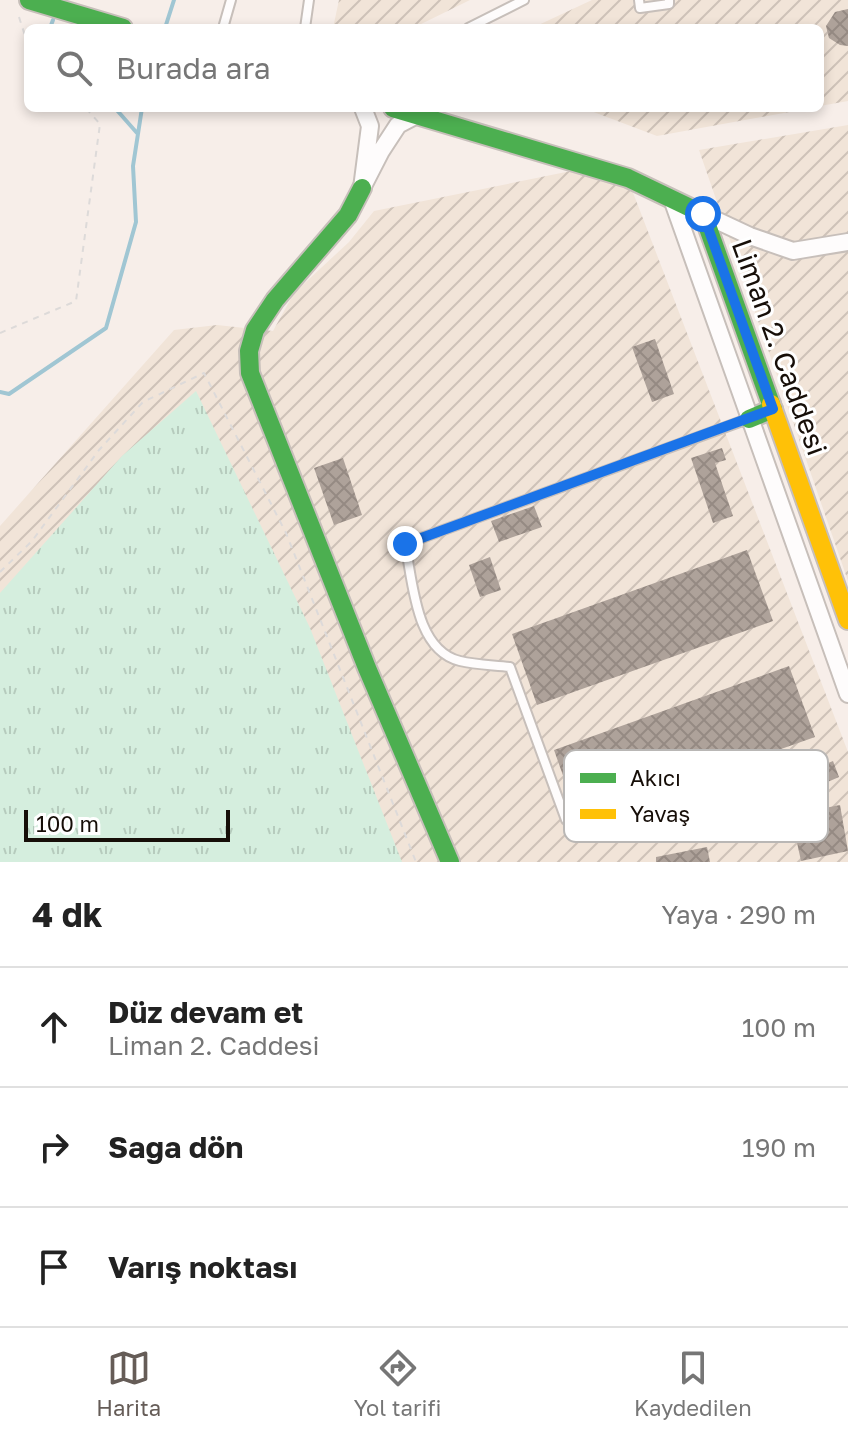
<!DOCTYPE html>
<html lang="tr">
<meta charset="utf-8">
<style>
body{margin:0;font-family:"Golos Text",sans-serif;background:#f6f6f6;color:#222}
.scale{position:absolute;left:24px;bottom:20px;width:206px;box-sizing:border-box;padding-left:8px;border:4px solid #160e08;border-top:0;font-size:22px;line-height:28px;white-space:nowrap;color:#160e08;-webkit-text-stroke:6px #fff;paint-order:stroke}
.stop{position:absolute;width:24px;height:24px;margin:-18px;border:6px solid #1a73e8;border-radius:50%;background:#fff}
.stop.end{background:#1a73e8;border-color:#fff;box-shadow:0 2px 8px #0008}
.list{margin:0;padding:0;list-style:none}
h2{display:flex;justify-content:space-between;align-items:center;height:104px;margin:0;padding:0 32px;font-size:34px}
h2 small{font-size:26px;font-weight:400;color:#767676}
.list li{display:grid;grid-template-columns:52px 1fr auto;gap:24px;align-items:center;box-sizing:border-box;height:120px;padding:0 32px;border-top:2px solid #e0e0e0}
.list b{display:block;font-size:30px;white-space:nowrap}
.list p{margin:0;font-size:26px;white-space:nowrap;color:#767676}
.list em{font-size:26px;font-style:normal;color:#767676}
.icon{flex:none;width:44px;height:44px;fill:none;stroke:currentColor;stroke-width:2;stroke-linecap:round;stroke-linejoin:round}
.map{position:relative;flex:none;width:848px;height:862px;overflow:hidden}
.search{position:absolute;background:#fff;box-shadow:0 4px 12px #0003;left:24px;right:24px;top:24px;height:88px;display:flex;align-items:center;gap:20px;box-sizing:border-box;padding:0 28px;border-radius:12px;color:#767676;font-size:30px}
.sheet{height:464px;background:#fff}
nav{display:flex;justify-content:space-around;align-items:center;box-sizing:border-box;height:112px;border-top:2px solid #e0e0e0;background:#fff;font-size:22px;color:#767676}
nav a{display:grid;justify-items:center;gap:4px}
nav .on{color:#655c57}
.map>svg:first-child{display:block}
</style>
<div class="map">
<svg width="848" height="862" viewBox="0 0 848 862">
<defs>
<pattern id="industrial-furrows" width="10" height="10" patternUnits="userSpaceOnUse" patternTransform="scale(2)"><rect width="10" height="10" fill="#f1e4d8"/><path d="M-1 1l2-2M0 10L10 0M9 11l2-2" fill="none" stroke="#cec2b8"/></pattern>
<pattern id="grass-tufts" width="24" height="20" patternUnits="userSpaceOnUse" patternTransform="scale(2)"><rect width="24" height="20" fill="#d5eede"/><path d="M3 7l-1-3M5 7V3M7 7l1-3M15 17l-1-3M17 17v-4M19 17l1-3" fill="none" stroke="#b6cbbd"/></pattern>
<pattern id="building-cross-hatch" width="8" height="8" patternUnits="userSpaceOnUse" patternTransform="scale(2)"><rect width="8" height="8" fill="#aea29a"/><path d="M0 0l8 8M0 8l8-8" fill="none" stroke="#958a83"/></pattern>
</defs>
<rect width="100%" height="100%" fill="#f7eee9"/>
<!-- industrial -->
<path fill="url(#industrial-furrows)" d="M339 0H470L413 28H333Z
M592 0H848V101L820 106V28H532Z
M583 108H811L657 136Z
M848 125V581L699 150Z
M571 171 632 190 848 752V862H0V526L174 330 217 325 273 331 294 293 349 242 374 211Z"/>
<!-- grass -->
<path fill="url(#grass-tufts)" d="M196 391 310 628 402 862H0V593L122 456Z"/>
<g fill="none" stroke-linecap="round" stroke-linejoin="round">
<!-- stream -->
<path stroke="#a0c6d3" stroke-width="4" d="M50 28 53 20
M165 28 174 0
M115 108 137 133
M0 392 9 394 106 328 136 222 133 166 142 108"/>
</g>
<!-- building -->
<path fill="url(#building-cross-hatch)" d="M848 9V46L840 45 829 38 826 26 835 12Z
M655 339 674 394 652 402 632 347Z
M722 448 726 460 715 463 733 516 713 523 691 458Z
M343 458 362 515 334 525 314 468Z
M534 506 542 527 499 542 491 521Z
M747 550 773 621 537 705 512 634Z
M490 557 501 590 480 597 469 565Z
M789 666 815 737 579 821 554 750Z
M833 761 839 777 823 784 821 777 804 784 797 768 813 762 816 768Z
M840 805 848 851 801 861 796 838 815 834 810 811Z
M707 847 710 862H656V857Z"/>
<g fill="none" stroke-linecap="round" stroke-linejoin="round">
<!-- lane casing -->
<g stroke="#c7bfba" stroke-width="12">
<path id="lane" d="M639 0 640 8 669 4V0
M223 28 231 0
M305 28 309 0
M468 28 524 0
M566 820 510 667C494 665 476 665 460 661 415 650 413 581 405 544L745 420"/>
</g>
<!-- street casing -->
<g stroke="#c7bfba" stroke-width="20">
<path id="street" d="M363 108 370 126 362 188 381 151 398 125 417 115
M672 199 848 694
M703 214 750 236 793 251 848 242"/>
</g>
<!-- fast casing -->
<g stroke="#c7bfba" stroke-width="22">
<path id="fast" d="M29 0 123 28
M393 108 628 178 703 214 771 404
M362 188 348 215 275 300 255 330 249 351 250 373 367 668 450 862
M749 419 773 409"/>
</g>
<!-- slow casing -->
<g stroke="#c7bfba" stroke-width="22">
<path id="slow" d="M771 404 848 620"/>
</g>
<!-- path -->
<path stroke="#dddad9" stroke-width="2" stroke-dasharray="6 6" stroke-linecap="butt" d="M19 17 28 45
M0 333 76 301 100 124 86 108
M0 572 32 541 99 450 143 402 204 373 286 533 416 862"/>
<!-- lane -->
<use href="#lane" stroke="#fefcfc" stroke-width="8"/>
<!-- street -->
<use href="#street" stroke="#fefcfc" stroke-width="16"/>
<!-- fast -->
<use href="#fast" stroke="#4caf50" stroke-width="18"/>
<!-- slow -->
<use href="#slow" stroke="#ffc107" stroke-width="18"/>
</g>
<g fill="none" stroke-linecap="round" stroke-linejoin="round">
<!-- route -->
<path stroke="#1a73e8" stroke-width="10" d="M405 544 773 409 703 214"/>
</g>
<g text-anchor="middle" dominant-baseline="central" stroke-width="6" stroke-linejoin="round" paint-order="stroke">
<!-- street labels -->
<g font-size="28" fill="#160e08" stroke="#fff">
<text transform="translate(780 347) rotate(70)">Liman 2. Caddesi</text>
</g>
</g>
<!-- legend -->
<rect x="564" y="750" width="264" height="92" rx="12" fill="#fff" stroke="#b9b7b5" stroke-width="2"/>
<rect x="580" y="773" width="36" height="10" fill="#4caf50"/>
<rect x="580" y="809" width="36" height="10" fill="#ffc107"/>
<g font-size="22" fill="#160e08">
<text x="630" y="786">Akıcı</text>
<text x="630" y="822">Yavaş</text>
</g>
</svg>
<div class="scale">100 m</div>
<div class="stop" style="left:703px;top:214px"></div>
<div class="stop end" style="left:405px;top:544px"></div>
<div class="search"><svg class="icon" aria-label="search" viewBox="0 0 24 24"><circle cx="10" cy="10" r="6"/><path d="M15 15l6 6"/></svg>Burada ara</div>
</div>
<section class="sheet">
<h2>4 dk<small>Yaya · 290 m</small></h2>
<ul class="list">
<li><svg class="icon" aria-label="ahead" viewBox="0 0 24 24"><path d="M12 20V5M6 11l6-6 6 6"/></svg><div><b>Düz devam et</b><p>Liman 2. Caddesi</p></div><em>100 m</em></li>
<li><svg class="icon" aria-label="right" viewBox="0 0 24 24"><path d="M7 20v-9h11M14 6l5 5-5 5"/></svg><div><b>Sağa dön</b></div><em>190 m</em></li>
<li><svg class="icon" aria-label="arrive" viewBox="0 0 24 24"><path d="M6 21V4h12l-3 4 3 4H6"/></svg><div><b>Varış noktası</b></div></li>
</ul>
</section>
<nav>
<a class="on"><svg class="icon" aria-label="map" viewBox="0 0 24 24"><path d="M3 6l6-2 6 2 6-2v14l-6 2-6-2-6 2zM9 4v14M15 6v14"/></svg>Harita</a>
<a><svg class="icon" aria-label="directions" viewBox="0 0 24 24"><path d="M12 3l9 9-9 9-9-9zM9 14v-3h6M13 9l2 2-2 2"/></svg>Yol tarifi</a>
<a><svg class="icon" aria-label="saved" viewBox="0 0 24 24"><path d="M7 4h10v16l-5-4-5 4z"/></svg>Kaydedilen</a>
</nav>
